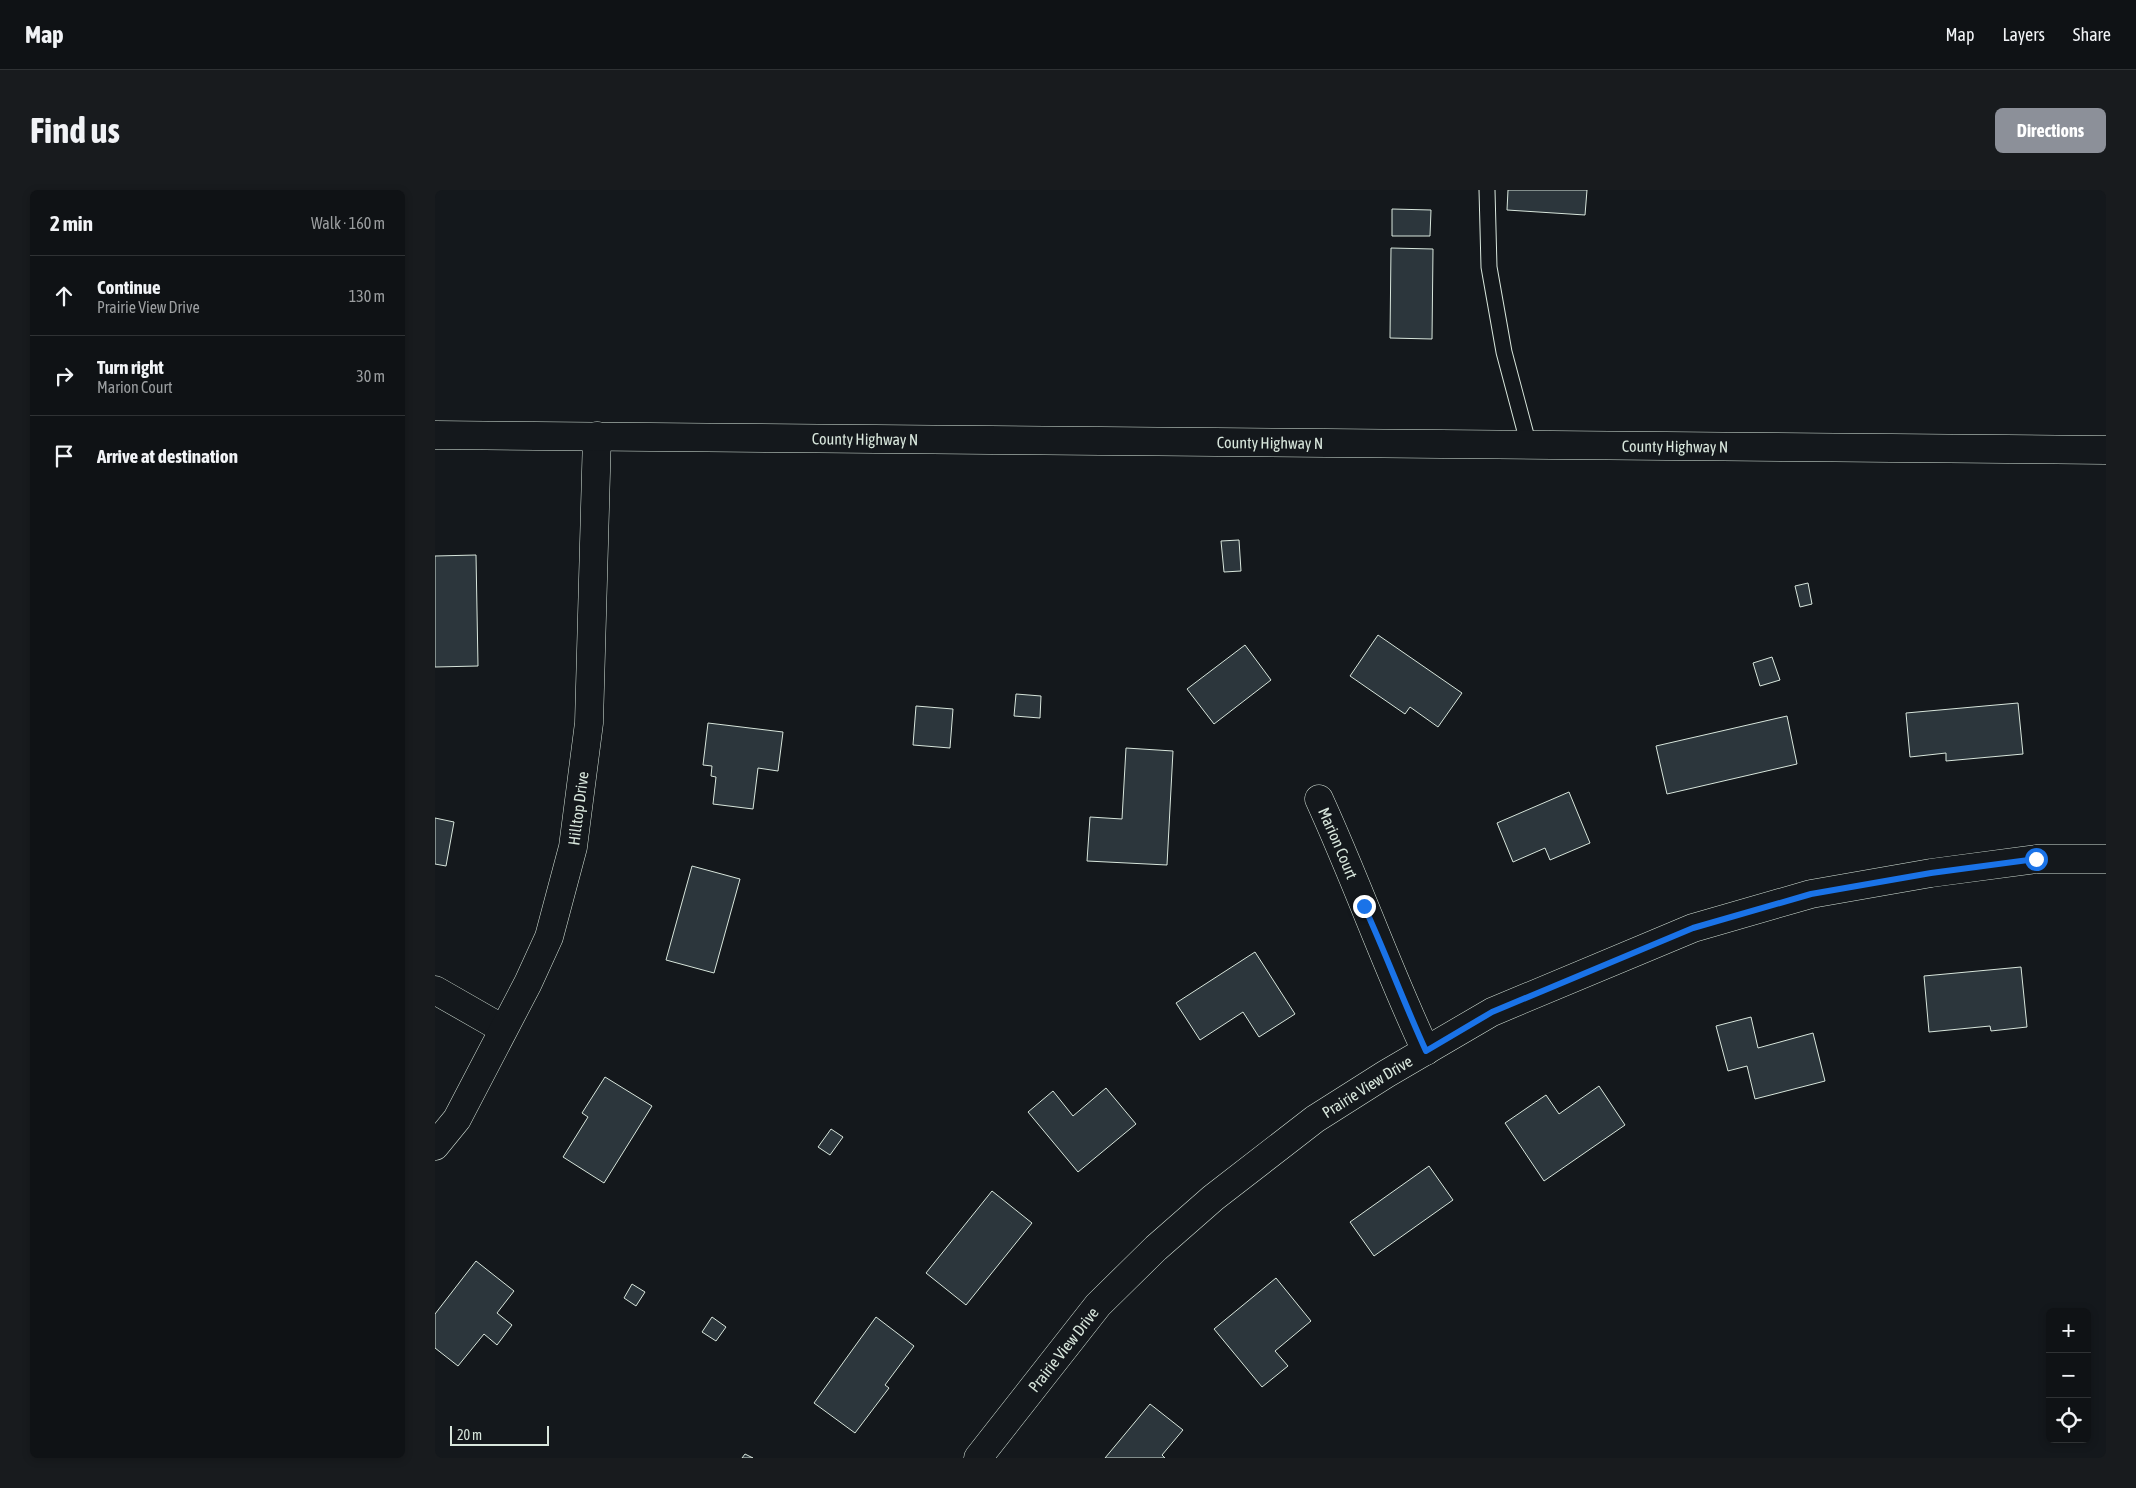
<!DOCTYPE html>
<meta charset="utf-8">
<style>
body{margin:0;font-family:"Asap Condensed",sans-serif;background:#181b1e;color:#f1f3f6}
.controls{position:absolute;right:15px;bottom:15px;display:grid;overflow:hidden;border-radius:8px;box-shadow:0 2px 8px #0003}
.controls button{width:45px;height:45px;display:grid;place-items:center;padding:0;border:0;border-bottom:1px solid #2f3234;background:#0f1215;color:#f1f3f6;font:25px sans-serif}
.scale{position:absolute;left:15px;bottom:12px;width:99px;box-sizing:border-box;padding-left:5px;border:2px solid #d8e6dc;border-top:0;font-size:14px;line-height:18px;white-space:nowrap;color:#d8e6dc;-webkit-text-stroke:4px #14181c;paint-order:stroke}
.stop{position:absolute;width:15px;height:15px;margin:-11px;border:4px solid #1a73e8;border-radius:50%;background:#fff}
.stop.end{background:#1a73e8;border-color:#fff;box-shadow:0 1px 5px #0008}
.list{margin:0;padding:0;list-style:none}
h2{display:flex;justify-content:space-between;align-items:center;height:65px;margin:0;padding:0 20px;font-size:21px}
h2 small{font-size:16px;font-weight:400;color:#9b9ea0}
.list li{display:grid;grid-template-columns:32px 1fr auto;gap:15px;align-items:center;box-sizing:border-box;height:80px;padding:0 20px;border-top:1px solid #2f3234}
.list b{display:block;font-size:19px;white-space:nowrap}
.list p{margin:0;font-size:16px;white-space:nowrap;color:#9b9ea0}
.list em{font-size:16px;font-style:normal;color:#9b9ea0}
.icon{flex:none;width:28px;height:28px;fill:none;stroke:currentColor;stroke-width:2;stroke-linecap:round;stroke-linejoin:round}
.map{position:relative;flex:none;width:1671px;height:1268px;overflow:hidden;border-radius:8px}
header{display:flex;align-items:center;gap:30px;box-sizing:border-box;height:70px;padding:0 25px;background:#0f1215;border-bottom:1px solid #2f3234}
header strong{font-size:24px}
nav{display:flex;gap:28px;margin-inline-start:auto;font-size:18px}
.intro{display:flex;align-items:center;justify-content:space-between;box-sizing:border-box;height:120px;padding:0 30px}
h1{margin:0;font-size:35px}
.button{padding:12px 22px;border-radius:8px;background:#8c9099;color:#fff;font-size:18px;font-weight:700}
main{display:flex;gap:30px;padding:0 30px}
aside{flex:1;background:#0f1215;border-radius:8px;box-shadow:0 2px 8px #0003}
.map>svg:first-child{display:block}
</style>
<header>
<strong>Map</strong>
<nav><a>Map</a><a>Layers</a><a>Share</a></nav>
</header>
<div class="intro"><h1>Find us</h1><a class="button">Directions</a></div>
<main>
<aside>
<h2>2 min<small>Walk · 160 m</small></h2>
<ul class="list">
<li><svg class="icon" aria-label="ahead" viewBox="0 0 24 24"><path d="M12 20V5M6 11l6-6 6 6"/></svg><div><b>Continue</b><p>Prairie View Drive</p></div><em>130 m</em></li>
<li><svg class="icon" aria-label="right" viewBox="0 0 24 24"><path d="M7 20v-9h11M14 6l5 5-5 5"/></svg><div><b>Turn right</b><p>Marion Court</p></div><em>30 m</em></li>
<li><svg class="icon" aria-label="arrive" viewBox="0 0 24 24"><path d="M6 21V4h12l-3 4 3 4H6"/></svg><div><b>Arrive at destination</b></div></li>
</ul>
</aside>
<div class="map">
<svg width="1671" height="1268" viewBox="0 0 1671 1268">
<rect width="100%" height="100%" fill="#14181c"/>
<!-- building -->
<path fill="#2c363c" stroke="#d8e6dc" d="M1073 0H1152L1150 25 1072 20Z
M957 19 996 20 995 46H957Z
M956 58 998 59 997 149 955 148Z
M804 350 806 381 789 382 786 351Z
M41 365 43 476 0 477V366Z
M1373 393 1377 414 1365 417 1360 396Z
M943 445 1027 503 1003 537 975 517 970 524 915 486Z
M810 455 836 490 779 534 752 499Z
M1337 467 1345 490 1325 496 1318 473Z
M581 504 606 506 605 528 579 526Z
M1583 513 1588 564 1511 571V563L1475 567 1471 523Z
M481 516 518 519 515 558 478 555Z
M1352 526 1362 574 1232 604 1221 556Z
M273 533 348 542 343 581 323 578 318 619 278 614 281 587 276 586 277 576 268 575Z
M691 558 738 561 732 675 652 671 655 627 687 629Z
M1134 602 1155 653 1115 670 1110 658 1078 672 1062 633Z
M0 628 19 632 11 676 0 674Z
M257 676 305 689 279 783 231 770Z
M820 762 860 824 824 847 808 822 765 850 741 813Z
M1586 777 1592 837 1556 841 1555 836 1494 842 1489 786Z
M1316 827 1323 858 1378 843 1390 891 1320 909 1312 876 1293 881 1281 836Z
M170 887 217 916 169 993 128 967 153 927 147 923Z
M1164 896 1190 935 1109 991 1070 933 1111 905 1124 924Z
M671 898 701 934 643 982 593 922 618 901 638 926Z
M396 939 408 947 395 965 383 957Z
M994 976 1018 1010 939 1066 915 1032Z
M557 1001 597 1033 531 1115 491 1083Z
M41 1071 79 1101 62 1123 77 1135 62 1155 49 1144 23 1176 0 1158V1124Z
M841 1088 876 1131 840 1161 853 1176 827 1197 779 1139Z
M197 1094 210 1102 201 1116 189 1108Z
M277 1127 291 1137 281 1151 267 1142Z
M441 1127 479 1156 450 1195 454 1198 420 1243 379 1213Z
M715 1214 748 1240 727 1265 730 1268H670Z
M310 1264 318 1268H307Z"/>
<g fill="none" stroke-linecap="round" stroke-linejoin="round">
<!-- service casing -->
<g stroke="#d8e6dc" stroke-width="17">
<path id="service" d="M1052 0 1054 77 1069 162 1094 256"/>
</g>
<!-- minor casing -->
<g stroke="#d8e6dc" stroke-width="29">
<g id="minor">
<path id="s1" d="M884 609C922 692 952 778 991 861"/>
<path d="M0 800 68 839"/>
<path id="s2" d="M0 956 22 929 93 793 114 747 138 657 154 533 162 246"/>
<path id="s3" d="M543 1268 663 1115 721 1058 778 1008 880 929 951 884 1057 822 1258 738 1376 704 1496 683 1601 669H1671"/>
</g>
</g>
<!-- tertiary casing -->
<g stroke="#d8e6dc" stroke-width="29">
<g id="tertiary">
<path id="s4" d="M0 245 1671 260"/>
</g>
</g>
<!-- service -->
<use href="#service" stroke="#14181c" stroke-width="15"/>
<!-- minor -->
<use href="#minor" stroke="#14181c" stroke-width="28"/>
<!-- tertiary -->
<use href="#tertiary" stroke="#14181c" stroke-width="28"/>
</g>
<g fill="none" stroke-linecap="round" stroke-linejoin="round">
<!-- route -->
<path stroke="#1a73e8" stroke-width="6" d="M929 716C951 764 969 813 991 861L1057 822 1258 738 1376 704 1496 683 1601 669"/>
</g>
<g text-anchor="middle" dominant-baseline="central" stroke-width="4" stroke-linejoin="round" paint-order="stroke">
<!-- street labels -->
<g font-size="16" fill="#d8e6dc" stroke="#14181c">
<text stroke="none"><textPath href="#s4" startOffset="430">County Highway N</textPath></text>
<text stroke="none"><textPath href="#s4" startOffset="835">County Highway N</textPath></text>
<text stroke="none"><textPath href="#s4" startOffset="1240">County Highway N</textPath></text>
<text stroke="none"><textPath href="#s2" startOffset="371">Hilltop Drive</textPath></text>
<text stroke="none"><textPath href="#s1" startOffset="48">Marion Court</textPath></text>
<text stroke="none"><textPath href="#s3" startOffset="542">Prairie View Drive</textPath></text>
<text stroke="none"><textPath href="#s3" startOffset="138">Prairie View Drive</textPath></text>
</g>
</g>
</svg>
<div class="controls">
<button>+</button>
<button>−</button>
<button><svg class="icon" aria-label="locate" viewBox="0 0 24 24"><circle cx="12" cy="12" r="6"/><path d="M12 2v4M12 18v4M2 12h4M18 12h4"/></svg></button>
</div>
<div class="scale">20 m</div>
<div class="stop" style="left:1601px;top:669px"></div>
<div class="stop end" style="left:929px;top:716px"></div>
</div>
</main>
